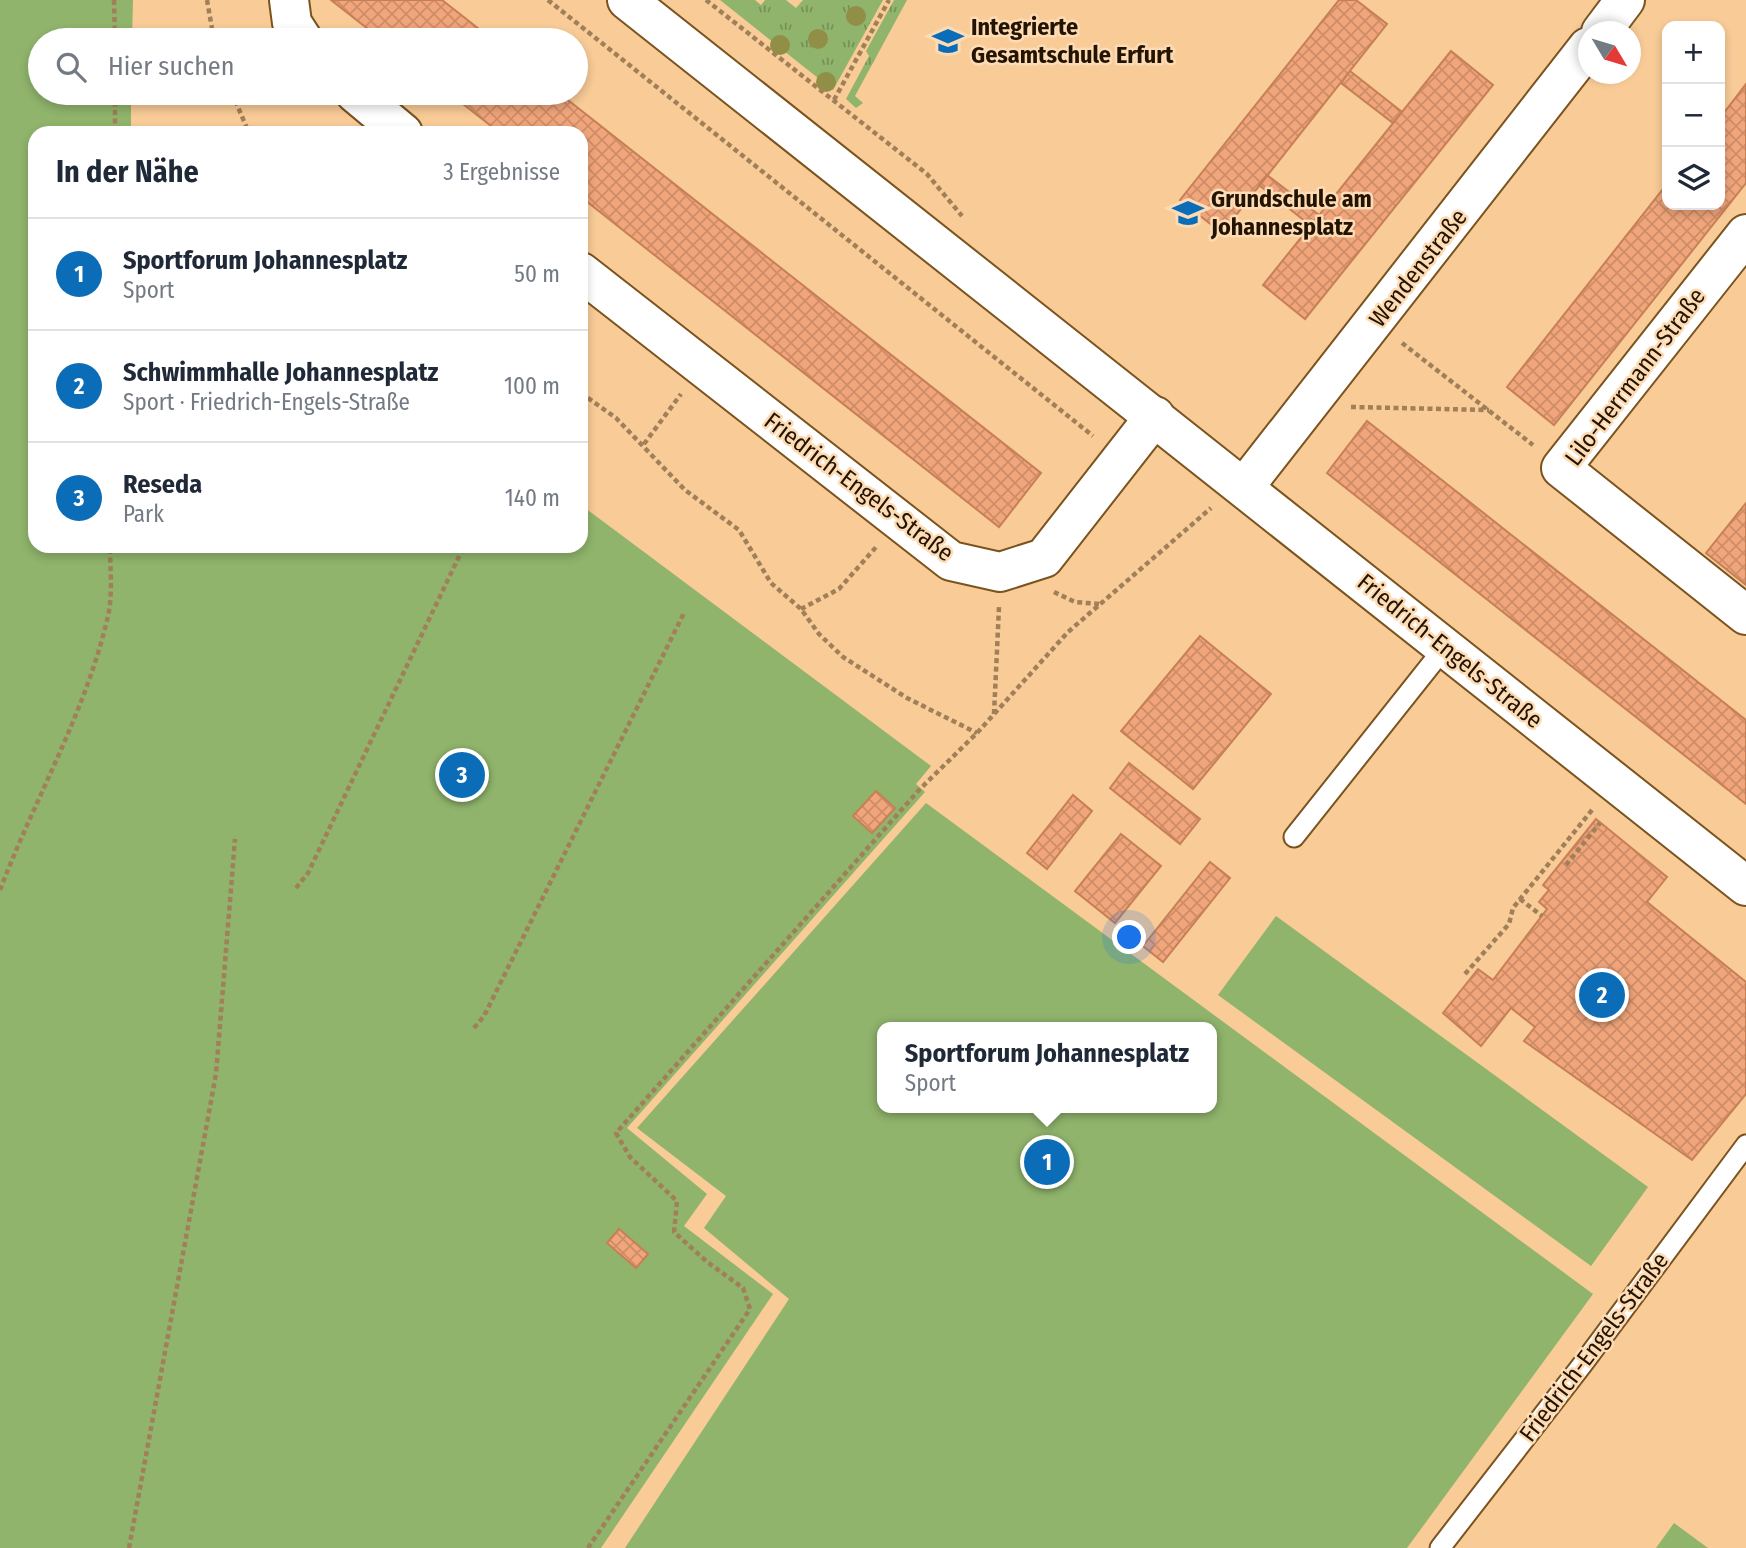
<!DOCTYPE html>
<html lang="de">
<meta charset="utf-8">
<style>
body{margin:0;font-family:"Fira Sans Condensed",sans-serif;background:#f6f6f7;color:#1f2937}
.controls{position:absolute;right:21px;top:21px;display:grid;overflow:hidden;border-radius:14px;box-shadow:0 4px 10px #0003}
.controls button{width:63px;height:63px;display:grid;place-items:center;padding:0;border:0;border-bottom:2px solid #e0e1e3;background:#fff;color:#1f2937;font:35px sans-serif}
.compass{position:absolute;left:1578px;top:21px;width:63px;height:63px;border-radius:50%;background:#fff;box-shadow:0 4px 10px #0003;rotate:128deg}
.you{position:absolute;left:1130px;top:938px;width:24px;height:24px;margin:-18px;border:5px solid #fff;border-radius:50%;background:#1a73e8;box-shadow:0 0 0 10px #1a73e833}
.badge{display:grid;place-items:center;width:46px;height:46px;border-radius:50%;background:#0b6cb8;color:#fff;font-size:23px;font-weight:700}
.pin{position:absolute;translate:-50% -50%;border:4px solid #fff;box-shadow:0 2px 7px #0006}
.popup{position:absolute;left:877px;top:1022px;width:340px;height:91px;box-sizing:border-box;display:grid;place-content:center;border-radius:14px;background:#fff;filter:drop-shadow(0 2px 5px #0005);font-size:23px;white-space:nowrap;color:#747a83}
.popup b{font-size:26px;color:#1f2937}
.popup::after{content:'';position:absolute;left:50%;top:100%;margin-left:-14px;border:14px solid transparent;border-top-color:#fff}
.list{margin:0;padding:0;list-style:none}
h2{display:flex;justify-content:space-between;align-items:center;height:91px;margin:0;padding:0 28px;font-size:30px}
h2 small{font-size:23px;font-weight:400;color:#747a83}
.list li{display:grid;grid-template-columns:46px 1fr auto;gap:21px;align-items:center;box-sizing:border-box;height:112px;padding:0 28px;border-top:2px solid #e0e1e3}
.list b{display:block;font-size:26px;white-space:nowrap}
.list p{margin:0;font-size:23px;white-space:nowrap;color:#747a83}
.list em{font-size:23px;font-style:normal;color:#747a83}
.icon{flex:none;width:38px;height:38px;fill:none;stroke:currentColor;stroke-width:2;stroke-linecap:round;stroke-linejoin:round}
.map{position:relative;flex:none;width:1746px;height:1548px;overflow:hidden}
.search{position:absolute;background:#fff;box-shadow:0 4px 10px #0003;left:28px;top:28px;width:560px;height:77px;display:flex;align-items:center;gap:18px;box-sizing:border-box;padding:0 24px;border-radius:38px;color:#747a83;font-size:26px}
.panel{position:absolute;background:#fff;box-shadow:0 4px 10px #0003;left:28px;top:126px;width:560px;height:427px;border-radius:21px}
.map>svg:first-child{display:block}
</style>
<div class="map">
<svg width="1746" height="1548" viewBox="0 0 1746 1548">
<defs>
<pattern id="grass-tufts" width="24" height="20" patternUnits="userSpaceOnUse" patternTransform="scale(1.75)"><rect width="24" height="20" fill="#90b46c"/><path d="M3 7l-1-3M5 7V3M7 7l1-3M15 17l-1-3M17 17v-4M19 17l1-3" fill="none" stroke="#759156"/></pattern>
<pattern id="building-cross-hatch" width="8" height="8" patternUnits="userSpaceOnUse" patternTransform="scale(1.75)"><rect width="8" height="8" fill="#f0a57a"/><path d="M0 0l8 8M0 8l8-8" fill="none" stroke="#ce8d68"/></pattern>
</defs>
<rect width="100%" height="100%" fill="#f8cb97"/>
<!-- grass -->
<path fill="url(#grass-tufts)" d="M720 0H755L761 5 765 0H786L796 8 803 0H883L833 90Z
M894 0H907L855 96 863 103 856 108 846 99 869 56 866 51Z"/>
<!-- green -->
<path fill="#90b46c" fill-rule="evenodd" d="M0 0H133L132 40H40V93H131V133H35V546H581V505L931 766 916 784 925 792 627 1128 707 1194 684 1226 773 1294 601 1548H0Z
M926 803 1593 1294 1407 1548H625L789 1299 704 1228 726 1196 637 1128ZM883 1027H1212V1108H883Z
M1276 916 1648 1187 1591 1266 1218 995Z
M1674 1523 1708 1548H1656Z"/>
<!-- building -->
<path fill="url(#building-cross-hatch)" stroke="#c77f55" stroke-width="2" d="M331 0H442L493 40H382Z
M1339 0H1356L1387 24 1222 233 1180 200Z
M1451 51 1493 85 1305 319 1263 285Z
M1350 71 1402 112 1393 123 1341 83Z
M1746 84V183L1554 425 1507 387 1667 184V205H1720V118Z
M449 93H559L1041 473 999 527 581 197V133H500Z
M1267 175 1319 215 1310 225 1259 185Z
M1367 421 1746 720V804L1327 473Z
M1746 503V585L1706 553Z
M1200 636 1271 694 1193 789 1121 731Z
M1129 763 1200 819 1180 844 1110 788Z
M876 791 895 808 872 833 853 816Z
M1073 795 1092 811 1047 869 1027 853Z
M1596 819 1667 877 1647 902 1746 982V1094L1692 1160 1524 1041 1535 1027 1511 1008 1481 1046 1443 1013 1478 969 1493 980 1547 909 1539 902 1549 890 1543 885Z
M1121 834 1161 866 1115 923 1075 891Z
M1210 862 1230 878 1163 962 1143 946Z
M619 1229 648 1254 636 1268 607 1243Z"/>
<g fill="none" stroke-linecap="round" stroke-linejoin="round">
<!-- service casing -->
<g stroke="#7a531f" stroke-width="23">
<path id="service" d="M1294 837 1445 647
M1440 1548 1582 1365 1746 1145"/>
</g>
<!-- minor casing -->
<g stroke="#7a531f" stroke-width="42">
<path id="minor" d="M289 0 292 23 303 40
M1601 32 1625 0
M355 93 403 133
M1746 234 1561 468 1746 615
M581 272 951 561 1000 572 1044 558 1155 416
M1245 486 1588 47"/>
</g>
<!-- tertiary casing -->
<g stroke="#7a531f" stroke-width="42">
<path id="tertiary" d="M627 0 1746 886"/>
</g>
<!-- path -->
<path stroke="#a07f59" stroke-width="4.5" stroke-dasharray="5 3.5" stroke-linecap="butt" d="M114 0 115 40
M207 0 214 40
M548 0 1093 436
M706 0 927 174 962 216
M115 93V133
M232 93 249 133
M834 100 889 0
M1402 343 1533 445
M581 393 616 418 685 490 739 530 771 583 801 609 819 634 843 657 907 698 977 733
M1351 407 1489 410
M644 444 681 394
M1054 592 1075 602 1099 604
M801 609 839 589 877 546
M994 714 999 607
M1566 865 1600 823
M296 888 308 873 464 546
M0 890C35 798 86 712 108 616 113 594 110 568 110 546
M1520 899 1542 916
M1465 974 1509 924 1513 908 1592 810
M474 1028 484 1016 684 613
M129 1548 216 1074 235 839
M588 1548 750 1309 743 1288 706 1261 674 1232 677 1201 630 1157 616 1133 919 790 977 733 1068 632 1211 508"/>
<!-- service -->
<use href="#service" stroke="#fff" stroke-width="19"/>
<!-- minor -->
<use href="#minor" stroke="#fff" stroke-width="38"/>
<!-- tertiary -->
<use href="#tertiary" stroke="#fff" stroke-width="38"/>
</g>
<!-- trees -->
<g fill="#918e48">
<circle cx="856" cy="16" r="10"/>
<circle cx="818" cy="39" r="10"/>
<circle cx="780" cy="45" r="10"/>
<circle cx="826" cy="82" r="10"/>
</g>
<!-- icons -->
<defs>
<g id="school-bare" transform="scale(2.415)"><path d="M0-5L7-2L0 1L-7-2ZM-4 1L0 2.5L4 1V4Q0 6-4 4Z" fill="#0b6cb8" stroke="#fddbb4" stroke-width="2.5" paint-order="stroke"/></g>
</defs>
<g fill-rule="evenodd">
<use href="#school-bare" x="948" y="41"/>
<use href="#school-bare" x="1188" y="213"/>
</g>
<g text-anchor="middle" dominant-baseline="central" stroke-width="5" stroke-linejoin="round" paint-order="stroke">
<!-- poi labels -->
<g font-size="24" font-weight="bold" fill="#231301" stroke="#fddbb4" text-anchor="start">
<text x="971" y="27">Integrierte<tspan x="971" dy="28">Gesamtschule Erfurt</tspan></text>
<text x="1211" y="199">Grundschule am<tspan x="1211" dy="28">Johannesplatz</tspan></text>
</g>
<!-- street labels -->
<g font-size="24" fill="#231301" stroke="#fddbb4">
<text transform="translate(1418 268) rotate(-52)">Wendenstraße</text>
<text transform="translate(1635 377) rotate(-53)">Lilo-Herrmann-Straße</text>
<text transform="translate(859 487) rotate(37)">Friedrich-Engels-Straße</text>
<text transform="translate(1450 651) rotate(39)">Friedrich-Engels-Straße</text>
<text transform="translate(1594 1347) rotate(-53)">Friedrich-Engels-Straße</text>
</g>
</g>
</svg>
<div class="controls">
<button>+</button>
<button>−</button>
<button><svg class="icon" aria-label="layers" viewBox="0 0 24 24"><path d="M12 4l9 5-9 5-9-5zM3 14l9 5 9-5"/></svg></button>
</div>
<svg class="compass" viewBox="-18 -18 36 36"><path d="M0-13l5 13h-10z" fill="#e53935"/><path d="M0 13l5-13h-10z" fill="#747a83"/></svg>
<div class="you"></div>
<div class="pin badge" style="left:1047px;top:1162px">1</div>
<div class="popup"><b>Sportforum Johannesplatz</b>Sport</div>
<div class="pin badge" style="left:1602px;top:995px">2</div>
<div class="pin badge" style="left:462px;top:775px">3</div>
<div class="search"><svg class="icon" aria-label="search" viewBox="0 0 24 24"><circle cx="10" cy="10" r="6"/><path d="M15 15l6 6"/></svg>Hier suchen</div>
<section class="panel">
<h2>In der Nähe<small>3 Ergebnisse</small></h2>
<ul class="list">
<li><span class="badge">1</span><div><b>Sportforum Johannesplatz</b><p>Sport</p></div><em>50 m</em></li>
<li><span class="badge">2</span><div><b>Schwimmhalle Johannesplatz</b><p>Sport · Friedrich-Engels-Straße</p></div><em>100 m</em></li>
<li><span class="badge">3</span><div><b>Reseda</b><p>Park</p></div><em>140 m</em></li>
</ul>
</section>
</div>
